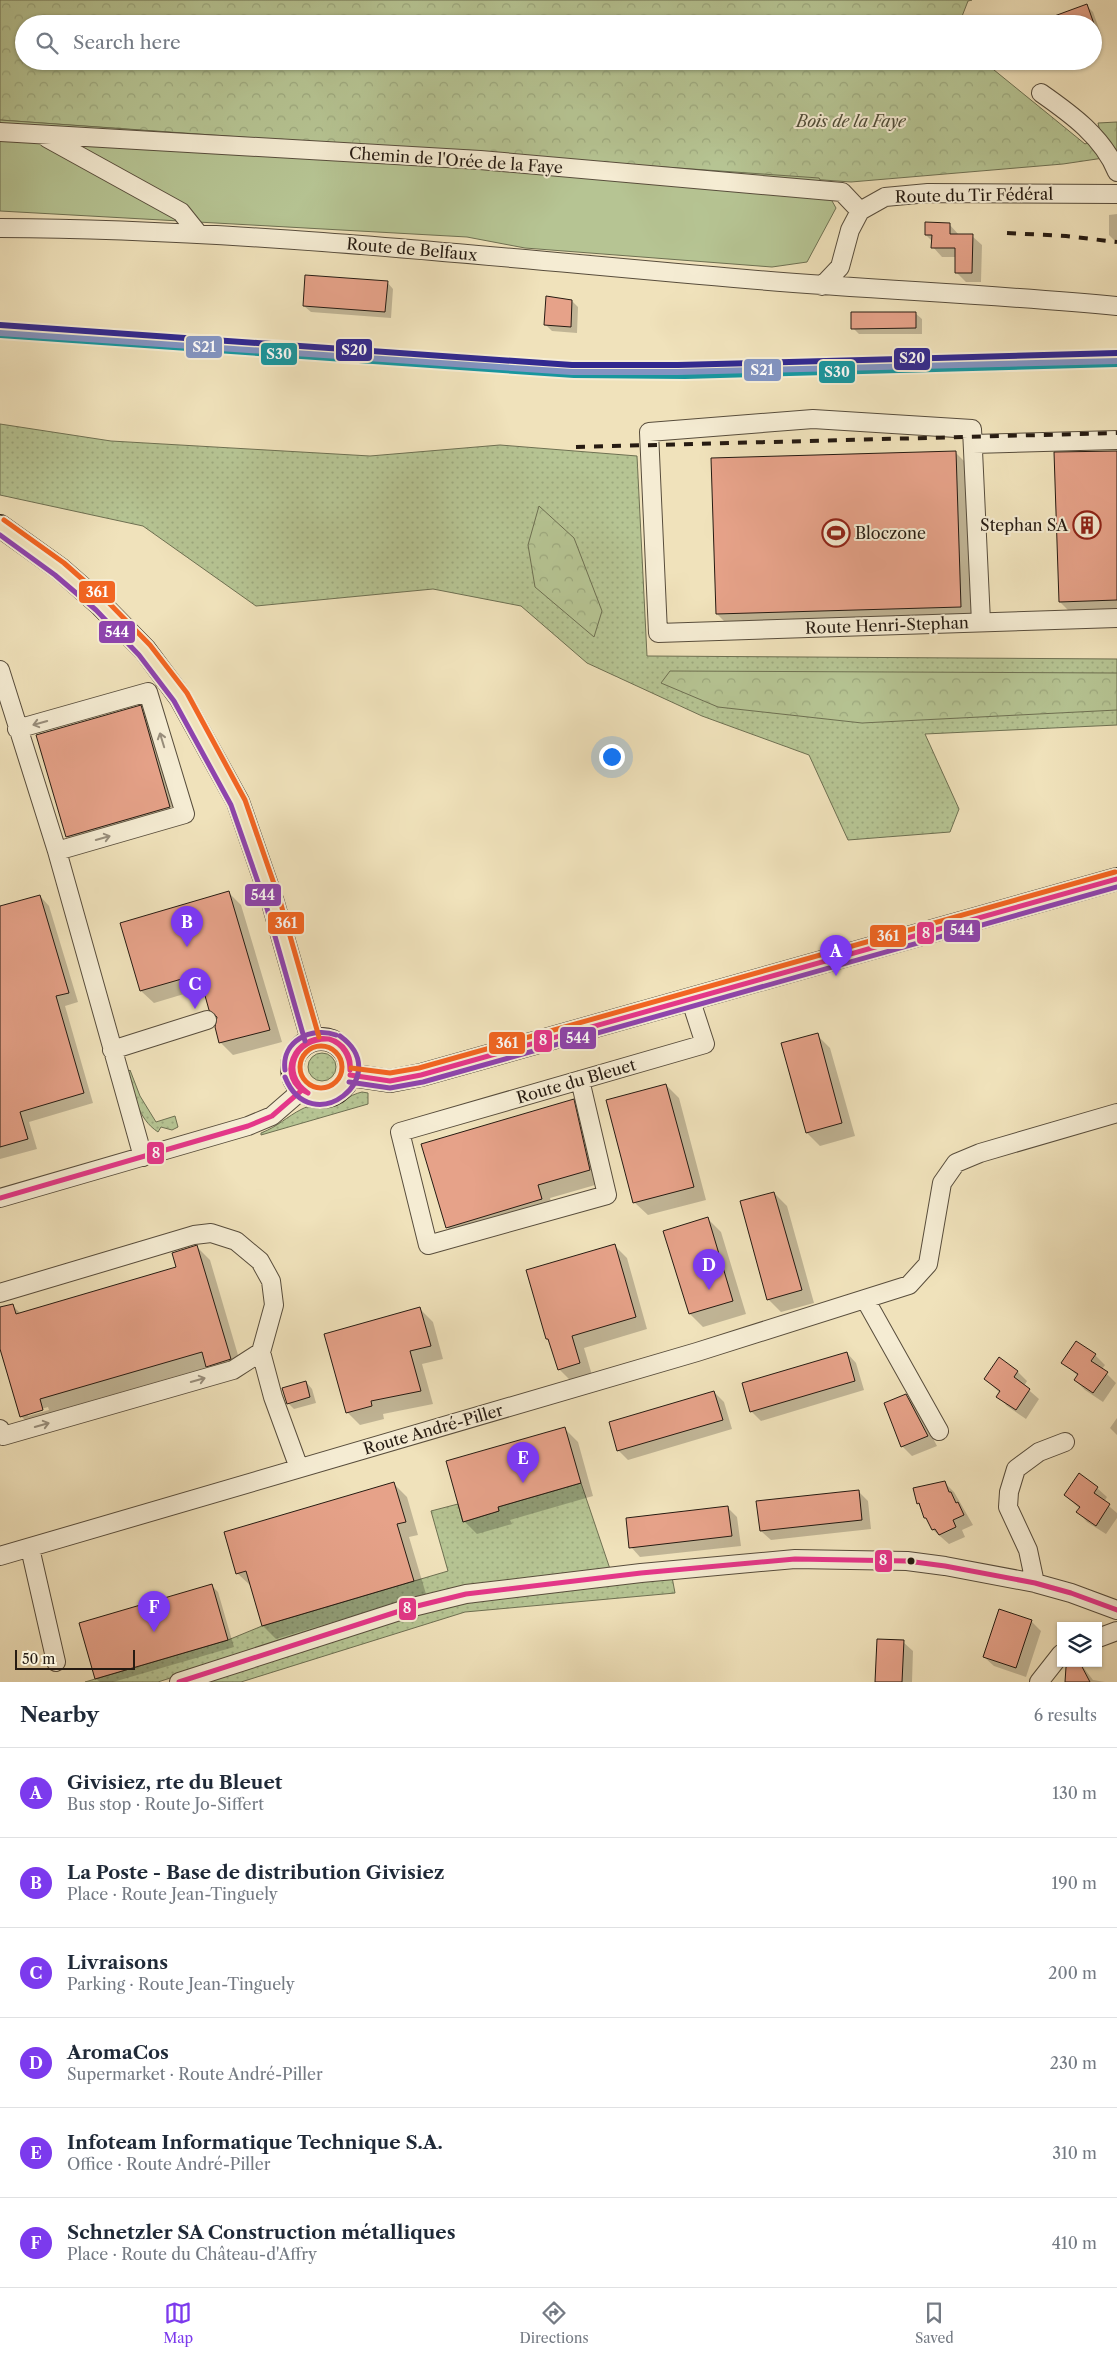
<!DOCTYPE html>
<meta charset="utf-8">
<style>
body{margin:0;font-family:"Libre Caslon Text",serif;background:#f2f2f3;color:#1f2937}
.controls{position:absolute;right:15px;bottom:15px;display:grid;overflow:hidden;border-radius:0px;box-shadow:0 1px 4px #0004}
.controls button{width:45px;height:45px;display:grid;place-items:center;padding:0;border:0;border-bottom:1px solid #e0e1e3;background:#fff;color:#1f2937;font:25px sans-serif}
.scale{position:absolute;left:15px;bottom:12px;width:120px;box-sizing:border-box;padding-left:5px;border:2px solid #261b12;border-top:0;font-size:14px;line-height:18px;white-space:nowrap;color:#261b12;-webkit-text-stroke:4px #f5ecd3;paint-order:stroke}
.you{position:absolute;left:611px;top:756px;width:18px;height:18px;margin:-12px;border:4px solid #fff;border-radius:50%;background:#1a73e8;box-shadow:0 0 0 8px #1a73e833}
.badge{display:grid;place-items:center;width:32px;height:32px;border-radius:50%;background:#7c3aed;color:#fff;font-size:16px;font-weight:700}
.pin{position:absolute;translate:-50% -41px;filter:drop-shadow(0 1px 2px #0008)}
.pin::after{content:'';position:absolute;top:26px;width:18px;height:15px;background:inherit;clip-path:polygon(0 0,100% 0,50% 100%)}
.list{margin:0;padding:0;list-style:none}
h2{display:flex;justify-content:space-between;align-items:center;height:65px;margin:0;padding:0 20px;font-size:21px}
h2 small{font-size:16px;font-weight:400;color:#747a83}
.list li{display:grid;grid-template-columns:32px 1fr auto;gap:15px;align-items:center;box-sizing:border-box;height:90px;padding:0 20px;border-top:1px solid #e0e1e3}
.list b{display:block;font-size:19px;white-space:nowrap}
.list p{margin:0;font-size:16px;white-space:nowrap;color:#747a83}
.list em{font-size:16px;font-style:normal;color:#747a83}
.icon{flex:none;width:28px;height:28px;fill:none;stroke:currentColor;stroke-width:2;stroke-linecap:round;stroke-linejoin:round}
.map{position:relative;flex:none;width:1117px;height:1682px;overflow:hidden}
.search{position:absolute;background:#fff;box-shadow:0 1px 4px #0004;left:15px;right:15px;top:15px;height:55px;display:flex;align-items:center;gap:12px;box-sizing:border-box;padding:0 18px;border-radius:28px;color:#747a83;font-size:19px}
.sheet{height:605px;background:#fff}
nav{display:flex;justify-content:space-around;align-items:center;box-sizing:border-box;height:70px;border-top:1px solid #e0e1e3;background:#fff;font-size:14px;color:#747a83}
nav a{display:grid;justify-items:center;gap:2px}
nav .on{color:#7c3aed}
.map>svg:first-child{display:block}
</style>
<div class="map">
<svg width="1117" height="1682" viewBox="0 0 1117 1682">
<defs>
<pattern id="grass-dots" width="8" height="8" patternUnits="userSpaceOnUse" patternTransform="scale(1.25)"><rect width="8" height="8" fill="#b6c493"/><path d="M2 2h.1M6 6h.1" fill="none" stroke="#9ca87e" stroke-width="1.8" stroke-linecap="round"/></pattern>
<pattern id="forest-crowns" width="20" height="18" patternUnits="userSpaceOnUse" patternTransform="scale(1.25)"><rect width="20" height="18" fill="#b6c493"/><path d="M2 6a3 3 0 1 1 6 0M12 15a3 3 0 1 1 6 0" fill="none" stroke="#9ca87e"/></pattern>
</defs>
<rect width="100%" height="100%" fill="#f0e2bb"/>
<filter id="stains"><feTurbulence type="fractalNoise" baseFrequency=".004" numOctaves="4"/><feColorMatrix values="0 0 0 0 .2 0 0 0 0 .09 0 0 0 0 .02 0 0 0 .5 -.17"/></filter>
<radialGradient id="worn" r=".72"><stop offset=".6" stop-color="#630" stop-opacity="0"/><stop offset="1" stop-color="#630" stop-opacity=".3"/></radialGradient>
<!-- grass -->
<path fill="url(#grass-dots)" stroke="#6e7052" d="M0 424 111 441 370 456 500 445 637 456 647 656 1117 659V725L925 734 959 809 950 832 848 840 809 755 702 716 587 663 521 606 433 589 256 606 143 526 0 495Z
M308 1067a14 14 0 1 1 28 0a14 14 0 1 1-28 0Z
M130 1070 140 1096 156 1122 175 1116 178 1127 172 1130 161 1127 158 1132C138 1119 134 1095 127 1073Z
M362 1092 368 1093V1104L261 1135V1133C279 1126 286 1117 302 1109 309 1105 317 1107 325 1106 339 1104 349 1095 362 1092Z
M581 1483 610 1569 407 1601 158 1682H85L228 1640 262 1626 448 1571 431 1511 458 1504 463 1522 499 1511 498 1507Z
M672 1577 675 1593 465 1612 241 1682H202L416 1614 461 1603Z"/>
<!-- forest -->
<path fill="url(#forest-crowns)" stroke="#6e7052" d="M0 0H972L968 1 959 24H24V61H983L1085 144 1101 136 1098 123 1117 122V156L1063 164 851 182 0 120Z
M539 506 574 538 602 611 594 637 535 587 528 545Z
M670 671 1117 673V710L862 723 718 707 661 683Z"/>
<!-- garden -->
<path fill="#b6c493" stroke="#6e7052" d="M0 120 819 178 836 208 807 262 772 267 525 248 467 237 0 211Z"/>
<!-- shadow -->
<path fill="#0003" fill-rule="evenodd" d="M1087 6 1093 12 1101 34 1093 37V24Z
M1117 214V241H1115L1109 235V215Z
M949 224 959 235 972 236 982 245 981 282H966L956 272V257H942L933 247V242L926 235Z
M387 282 393 289 391 318 311 312 304 306Z
M572 301 578 307 577 333 552 331 546 325Z
M915 313 922 319V334H859L853 328Z
M1117 452V613L1073 615 1060 602Z
M956 453 969 466 973 619 730 627 717 614Z
M140 706 150 716 179 816 77 846 67 837 37 736Z
M229 893 241 905 282 1042 233 1055 220 1042 219 1017 204 988 154 1003 141 991Z
M40 896 49 906 78 1002 65 1006 93 1103 29 1122 37 1149 0 1159V908Z
M817 1035 830 1048 855 1136 820 1146 807 1133Z
M666 1085 679 1098 706 1200 648 1215 634 1202Z
M573 1101 586 1114 602 1183 550 1198 554 1212 460 1240 447 1227Z
M774 1193 787 1206 814 1303 781 1312 768 1299Z
M708 1219 721 1232 746 1314 703 1327 690 1314Z
M614 1245 627 1258 647 1329 584 1348 592 1375 572 1382 559 1369 551 1342 547 1339Z
M197 1247 210 1260 243 1372 220 1379 208 1367 52 1412 55 1423 34 1429 21 1416 0 1345V1309L12 1305 21 1314 178 1268ZM48 1407 49 1410 28 1416V1413Z
M420 1309 433 1322 443 1359 422 1364 433 1404 383 1414 384 1419 360 1425 347 1412Z
M847 1353 856 1363 864 1390 761 1421 751 1411Z
M1095 1355 1105 1365 1102 1369 1116 1383 1103 1402 1085 1390 1075 1380 1078 1376 1063 1363Z
M1018 1372 1027 1381 1024 1386 1039 1399 1026 1419 1007 1406 998 1396 1000 1393 985 1379Z
M306 1382 312 1389 316 1403 294 1409 288 1403Z
M714 1392 724 1402 732 1429 628 1460 618 1450Z
M906 1396 916 1405 937 1446 912 1456 902 1446Z
M1117 1418V1435L1110 1428Z
M565 1429 578 1442 593 1496 510 1520 512 1524 477 1534 464 1521Z
M945 1483 954 1492 973 1525 962 1530 965 1537 949 1544 933 1530 918 1503Z
M394 1484 407 1497 418 1535 409 1537 426 1594 276 1639 263 1626 251 1586 237 1573Z
M1097 1488 1107 1497 1104 1502 1117 1513V1518L1106 1534 1087 1522 1078 1512 1080 1509 1065 1495Z
M858 1491 868 1501 871 1529 771 1540 761 1531Z
M728 1508 737 1517 741 1546 640 1557 631 1547Z
M212 1586 218 1592 234 1647 113 1682H100L96 1679 80 1624Z
M1031 1621 1041 1631 1026 1677 994 1666 984 1657Z
M903 1642 913 1651 912 1682H876Z
M1080 1663 1093 1680 1105 1682H1066Z"/>
<!-- building -->
<path fill="#e6a289" stroke="#261b12" d="M1087 4 1094 24H1038V22Z
M925 222 950 223V234H973L972 273H955V248H931L932 235H925Z
M305 275 388 281 385 312 303 306Z
M546 296 572 300 571 327 544 325Z
M851 312H916V328L851 329Z
M956 451 961 607 716 614 711 458Z
M1117 451V600L1059 602 1054 452Z
M141 705 170 807 66 837 36 735Z
M229 891 270 1030 219 1043 215 1027 217 1017 209 1010 199 974 140 991 120 923Z
M40 895 69 993 56 996 84 1093 20 1112 28 1139 0 1147V906Z
M818 1033 842 1123 806 1133 781 1043Z
M666 1084 694 1187 633 1203 606 1100Z
M574 1099 590 1170 538 1185 542 1199 446 1228 421 1144Z
M774 1192 802 1290 767 1300 740 1201Z
M708 1217 733 1301 689 1314 663 1231Z
M615 1244 636 1317 572 1336 580 1363 558 1370 548 1339H546L526 1270Z
M197 1245 231 1359 206 1367 202 1352 40 1399 43 1410 20 1417 0 1349V1307L13 1304 16 1314 176 1267 172 1253Z
M420 1307 431 1346 410 1351 421 1391 371 1401 372 1406 346 1413 324 1334Z
M1076 1341 1096 1354 1091 1361 1108 1372 1093 1393 1074 1380 1078 1374 1061 1363Z
M847 1352 855 1381 750 1412 742 1383Z
M999 1357 1018 1371 1014 1377 1030 1389 1016 1410 996 1397 1000 1391 984 1379Z
M306 1381 310 1397 287 1404 282 1388Z
M714 1391 723 1420 617 1451 609 1422Z
M906 1394 928 1436 901 1447 884 1403Z
M565 1427 581 1483 498 1507 499 1511 463 1522 446 1461Z
M1079 1473 1098 1487 1094 1493 1110 1504 1096 1526 1076 1512 1080 1507 1064 1495Z
M945 1481 949 1492H951L956 1503 958 1502 964 1515 953 1520 956 1527 939 1535 935 1529 932 1530 926 1518H924L919 1503 917 1504 913 1488Z
M394 1482 406 1522 397 1524 414 1581 262 1626 246 1571 236 1574 224 1532Z
M859 1490 862 1520 760 1531 756 1501Z
M728 1506 732 1536 629 1548 626 1518Z
M212 1584 228 1640 95 1679 79 1623Z
M999 1609 1032 1620 1016 1668 983 1657Z
M877 1639 904 1640 902 1682H875Z
M1074 1663H1080L1090 1682H1065L1066 1667Z"/>
<g fill="none" stroke-linecap="round" stroke-linejoin="round">
<!-- minor casing -->
<g stroke="#584d3c" stroke-width="20">
<path id="minor" d="M1041 93C1071 114 1103 137 1117 172
M0 132 480 160 842 192 860 211
M47 138 181 212 197 232
M0 228C250 229 498 258 746 279 870 290 994 294 1117 306
M822 286 840 267 850 230 860 211 885 197 928 193 1117 194
M973 444 1117 440
M981 622 972 429 813 419 649 432 658 633 1117 618
M0 670 57 851 143 1157
M17 729 148 692 185 814 57 851
M112 1050 207 1020
M580 1080 607 1195 428 1245 400 1132 705 1044 690 998
M0 1198 248 1126 272 1116 302 1090
M0 1293 194 1235 211 1233 236 1241 260 1261 271 1281 274 1305 261 1352 273 1397 299 1468
M865 1299 939 1431
M0 1429 3 1436 233 1370 261 1352
M30 1548 56 1662
M0 1556 697 1352 909 1285 928 1264 942 1183 956 1163 980 1153 1117 1113
M1035 1583 1028 1550 1008 1507 1009 1492 1016 1469 1039 1452 1065 1442
M1098 1638 1117 1631
M179 1682 409 1608 466 1594 641 1573 795 1559 907 1561 945 1566 1035 1583 1071 1593 1117 1610
M1039 1682 1061 1654"/>
</g>
<!-- major casing -->
<g stroke="#261b12" stroke-width="24">
<path id="major" d="M0 526 60 569 101 605 145 650 180 697 238 802 273 903 312 1039
M292 1068a29 29 0 1 1 58 0a29 29 0 1 1-58 0Z
M350 1075 390 1081 421 1075 1117 879"/>
</g>
<!-- minor -->
<use href="#minor" stroke="#f5ecd3" stroke-width="18"/>
<!-- major -->
<use href="#major" stroke="#f0e2bb" stroke-width="21"/>
<!-- rail -->
<path stroke="#261b12" stroke-width="4" stroke-dasharray="9 9" stroke-linecap="butt" d="M1007 233 1066 236 1117 242
M576 447 1117 433"/>
<!-- bus-1 casing -->
<g stroke="#f5ecd3" stroke-width="9">
<path id="bus-1" d="M329 1039C343 1043 352 1055 350 1070
M329 1039C343 1044 350 1056 350 1070
M350 1075 390 1081 421 1075 1117 879
M308 1093C275 1079 294 1033 329 1039
M308 1093C279 1073 295 1037 329 1039
M0 1198 248 1126 272 1116 302 1090
M179 1682 409 1608 466 1594 641 1573 795 1559 907 1561 945 1566 1035 1583 1071 1593 1117 1610"/>
</g>
<!-- bus-2 casing -->
<g stroke="#f5ecd3" stroke-width="9">
<path id="bus-2" d="M0 535 55 575 96 610 139 655 174 701 231 805 266 905 305 1041
M285 1070C281 1041 312 1026 336 1035
M285 1077C311 1142 396 1076 340 1036
M349 1082 390 1088 423 1082 1117 887"/>
</g>
<!-- bus-3 casing -->
<g stroke="#f5ecd3" stroke-width="9">
<path id="bus-3" d="M4 520 64 563 106 600 150 645 187 693 245 800 280 901 319 1037
M300 1067a21 21 0 1 1 42 0a21 21 0 1 1-42 0Z
M351 1068 390 1073 419 1068 1115 872"/>
</g>
<!-- bus-1 -->
<use href="#bus-1" stroke="#e43789" stroke-width="5"/>
<!-- bus-2 -->
<use href="#bus-2" stroke="#8e44ad" stroke-width="5"/>
<!-- bus-3 -->
<use href="#bus-3" stroke="#f26522" stroke-width="5"/>
<!-- rail-1 casing -->
<g stroke="#f5ecd3" stroke-width="10">
<path id="rail-1" d="M0 335 574 375 685 376 1117 364"/>
</g>
<!-- rail-2 casing -->
<g stroke="#f5ecd3" stroke-width="10">
<path id="rail-2" d="M0 325 572 365H678L1117 353"/>
</g>
<!-- rail-3 casing -->
<g stroke="#f5ecd3" stroke-width="10">
<path id="rail-3" d="M0 333 572 372H678L1117 361"/>
</g>
<!-- rail-1 -->
<use href="#rail-1" stroke="#18969e" stroke-width="6"/>
<!-- rail-2 -->
<use href="#rail-2" stroke="#322a90" stroke-width="6"/>
<!-- rail-3 -->
<use href="#rail-3" stroke="#8294c2" stroke-width="6"/>
</g>
<!-- one-way arrows -->
<defs><path id="oneway-shaft" d="M-6 0H5M1.5-3L5.5 0L1.5 3" fill="none" stroke-width="1.6" stroke-linecap="round" stroke-linejoin="round" transform="scale(1.25)"/></defs>
<g stroke="#988e7c">
<use href="#oneway-shaft" transform="translate(40 723) rotate(164)"/>
<use href="#oneway-shaft" transform="translate(162 740) rotate(-107)"/>
<use href="#oneway-shaft" transform="translate(103 838) rotate(-16)"/>
<use href="#oneway-shaft" transform="translate(198 1380) rotate(-16)"/>
<use href="#oneway-shaft" transform="translate(42 1425) rotate(-16)"/>
</g>
<!-- icons -->
<defs>
<g id="building-ring" transform="scale(1.4375)"><circle r="9.5" fill="#f5ecd3" stroke="#8f2418" stroke-width="1.5"/><path d="M-4-6H4V6H1V3H-1V6H-4ZM-2.5-4.3h1.7v1.8h-1.7ZM.8-4.3h1.7v1.8H.8ZM-2.5-1h1.7V.8h-1.7ZM.8-1h1.7V.8H.8Z" fill="#8f2418"/></g>
<g id="stadium-ring" transform="scale(1.4375)"><circle r="9.5" fill="#f5ecd3" stroke="#8f2418" stroke-width="1.5"/><path d="M0-5a6.5 5 0 1 0 0 10a6.5 5 0 1 0 0-10ZM-3.5-1.8h7v3.6h-7Z" fill="#8f2418"/></g>
</defs>
<g fill-rule="evenodd">
<use href="#building-ring" x="1087" y="525"/>
<use href="#stadium-ring" x="836" y="533"/>
</g>
<!-- markers -->
<circle fill="#261b12" stroke="#f5ecd3" stroke-width="2" cx="911" cy="1561" r="4.5"/>
<g text-anchor="middle" dominant-baseline="central" stroke-width="4" stroke-linejoin="round" paint-order="stroke">
<!-- park labels -->
<g font-size="16" font-style="italic" fill="#514e39" stroke="#f5ecd3">
<text x="851" y="121">Bois de la Faye</text>
</g>
<!-- street labels -->
<g font-size="16" fill="#261b12" stroke="#f5ecd3">
<text transform="translate(456 160) rotate(4)">Chemin de l'Orée de la Faye</text>
<text transform="translate(974 195) rotate(-1)">Route du Tir Fédéral</text>
<text transform="translate(412 249) rotate(5)">Route de Belfaux</text>
<text transform="translate(887 625) rotate(-2)">Route Henri-Stephan</text>
<text transform="translate(576 1081) rotate(-16)">Route du Bleuet</text>
<text transform="translate(433 1429) rotate(-16)">Route André-Piller</text>
</g>
<!-- poi labels -->
<g font-size="16" fill="#261b12" stroke="#f5ecd3" text-anchor="end">
<text x="1068" y="525">Stephan SA</text>
<text x="855" y="533" text-anchor="start">Bloczone</text>
</g>
</g>
<g stroke="#f5ecd3" stroke-width="2">
<rect x="185" y="335" width="38" height="24" rx="5" fill="#8294c2"/>
<rect x="335" y="338" width="38" height="24" rx="5" fill="#322a90"/>
<rect x="260" y="342" width="38" height="24" rx="5" fill="#18969e"/>
<rect x="893" y="347" width="38" height="24" rx="5" fill="#322a90"/>
<rect x="743" y="358" width="39" height="24" rx="5" fill="#8294c2"/>
<rect x="818" y="360" width="38" height="24" rx="5" fill="#18969e"/>
<rect x="78" y="580" width="38" height="24" rx="5" fill="#f26522"/>
<rect x="98" y="620" width="38" height="24" rx="5" fill="#8e44ad"/>
<rect x="244" y="883" width="38" height="24" rx="5" fill="#8e44ad"/>
<rect x="267" y="911" width="38" height="24" rx="5" fill="#f26522"/>
<rect x="943" y="919" width="38" height="24" rx="5" fill="#8e44ad"/>
<rect x="916" y="921" width="19" height="24" rx="5" fill="#e43789"/>
<rect x="869" y="924" width="38" height="24" rx="5" fill="#f26522"/>
<rect x="559" y="1026" width="38" height="24" rx="5" fill="#8e44ad"/>
<rect x="533" y="1029" width="20" height="24" rx="5" fill="#e43789"/>
<rect x="488" y="1031" width="38" height="24" rx="5" fill="#f26522"/>
<rect x="146" y="1141" width="19" height="24" rx="5" fill="#e43789"/>
<rect x="874" y="1549" width="19" height="24" rx="5" fill="#e43789"/>
<rect x="398" y="1597" width="19" height="24" rx="5" fill="#e43789"/>
</g>
<g font-size="14" text-anchor="middle" font-weight="bold" fill="#fff">
<text x="204" y="352">S21</text>
<text x="354" y="355">S20</text>
<text x="279" y="359">S30</text>
<text x="912" y="363">S20</text>
<text x="762" y="375">S21</text>
<text x="837" y="377">S30</text>
<text x="97" y="597">361</text>
<text x="117" y="637">544</text>
<text x="263" y="900">544</text>
<text x="286" y="928">361</text>
<text x="962" y="935">544</text>
<text x="926" y="938">8</text>
<text x="888" y="941">361</text>
<text x="578" y="1043">544</text>
<text x="543" y="1045">8</text>
<text x="507" y="1048">361</text>
<text x="156" y="1158">8</text>
<text x="883" y="1565">8</text>
<text x="407" y="1613">8</text>
</g>
<rect width="100%" height="100%" filter="url(#stains)"/>
<rect width="100%" height="100%" fill="url(#worn)"/>
</svg>
<div class="controls">
<button><svg class="icon" aria-label="layers" viewBox="0 0 24 24"><path d="M12 4l9 5-9 5-9-5zM3 14l9 5 9-5"/></svg></button>
</div>
<div class="scale">50 m</div>
<div class="you"></div>
<div class="pin badge" style="left:836px;top:976px">A</div>
<div class="pin badge" style="left:187px;top:947px">B</div>
<div class="pin badge" style="left:195px;top:1009px">C</div>
<div class="pin badge" style="left:709px;top:1290px">D</div>
<div class="pin badge" style="left:523px;top:1483px">E</div>
<div class="pin badge" style="left:154px;top:1632px">F</div>
<div class="search"><svg class="icon" aria-label="search" viewBox="0 0 24 24"><circle cx="10" cy="10" r="6"/><path d="M15 15l6 6"/></svg>Search here</div>
</div>
<section class="sheet">
<h2>Nearby<small>6 results</small></h2>
<ul class="list">
<li><span class="badge">A</span><div><b>Givisiez, rte du Bleuet</b><p>Bus stop · Route Jo-Siffert</p></div><em>130 m</em></li>
<li><span class="badge">B</span><div><b>La Poste - Base de distribution Givisiez</b><p>Place · Route Jean-Tinguely</p></div><em>190 m</em></li>
<li><span class="badge">C</span><div><b>Livraisons</b><p>Parking · Route Jean-Tinguely</p></div><em>200 m</em></li>
<li><span class="badge">D</span><div><b>AromaCos</b><p>Supermarket · Route André-Piller</p></div><em>230 m</em></li>
<li><span class="badge">E</span><div><b>Infoteam Informatique Technique S.A.</b><p>Office · Route André-Piller</p></div><em>310 m</em></li>
<li><span class="badge">F</span><div><b>Schnetzler SA Construction métalliques</b><p>Place · Route du Château-d'Affry</p></div><em>410 m</em></li>
</ul>
</section>
<nav>
<a class="on"><svg class="icon" aria-label="map" viewBox="0 0 24 24"><path d="M3 6l6-2 6 2 6-2v14l-6 2-6-2-6 2zM9 4v14M15 6v14"/></svg>Map</a>
<a><svg class="icon" aria-label="directions" viewBox="0 0 24 24"><path d="M12 3l9 9-9 9-9-9zM9 14v-3h6M13 9l2 2-2 2"/></svg>Directions</a>
<a><svg class="icon" aria-label="saved" viewBox="0 0 24 24"><path d="M7 4h10v16l-5-4-5 4z"/></svg>Saved</a>
</nav>
